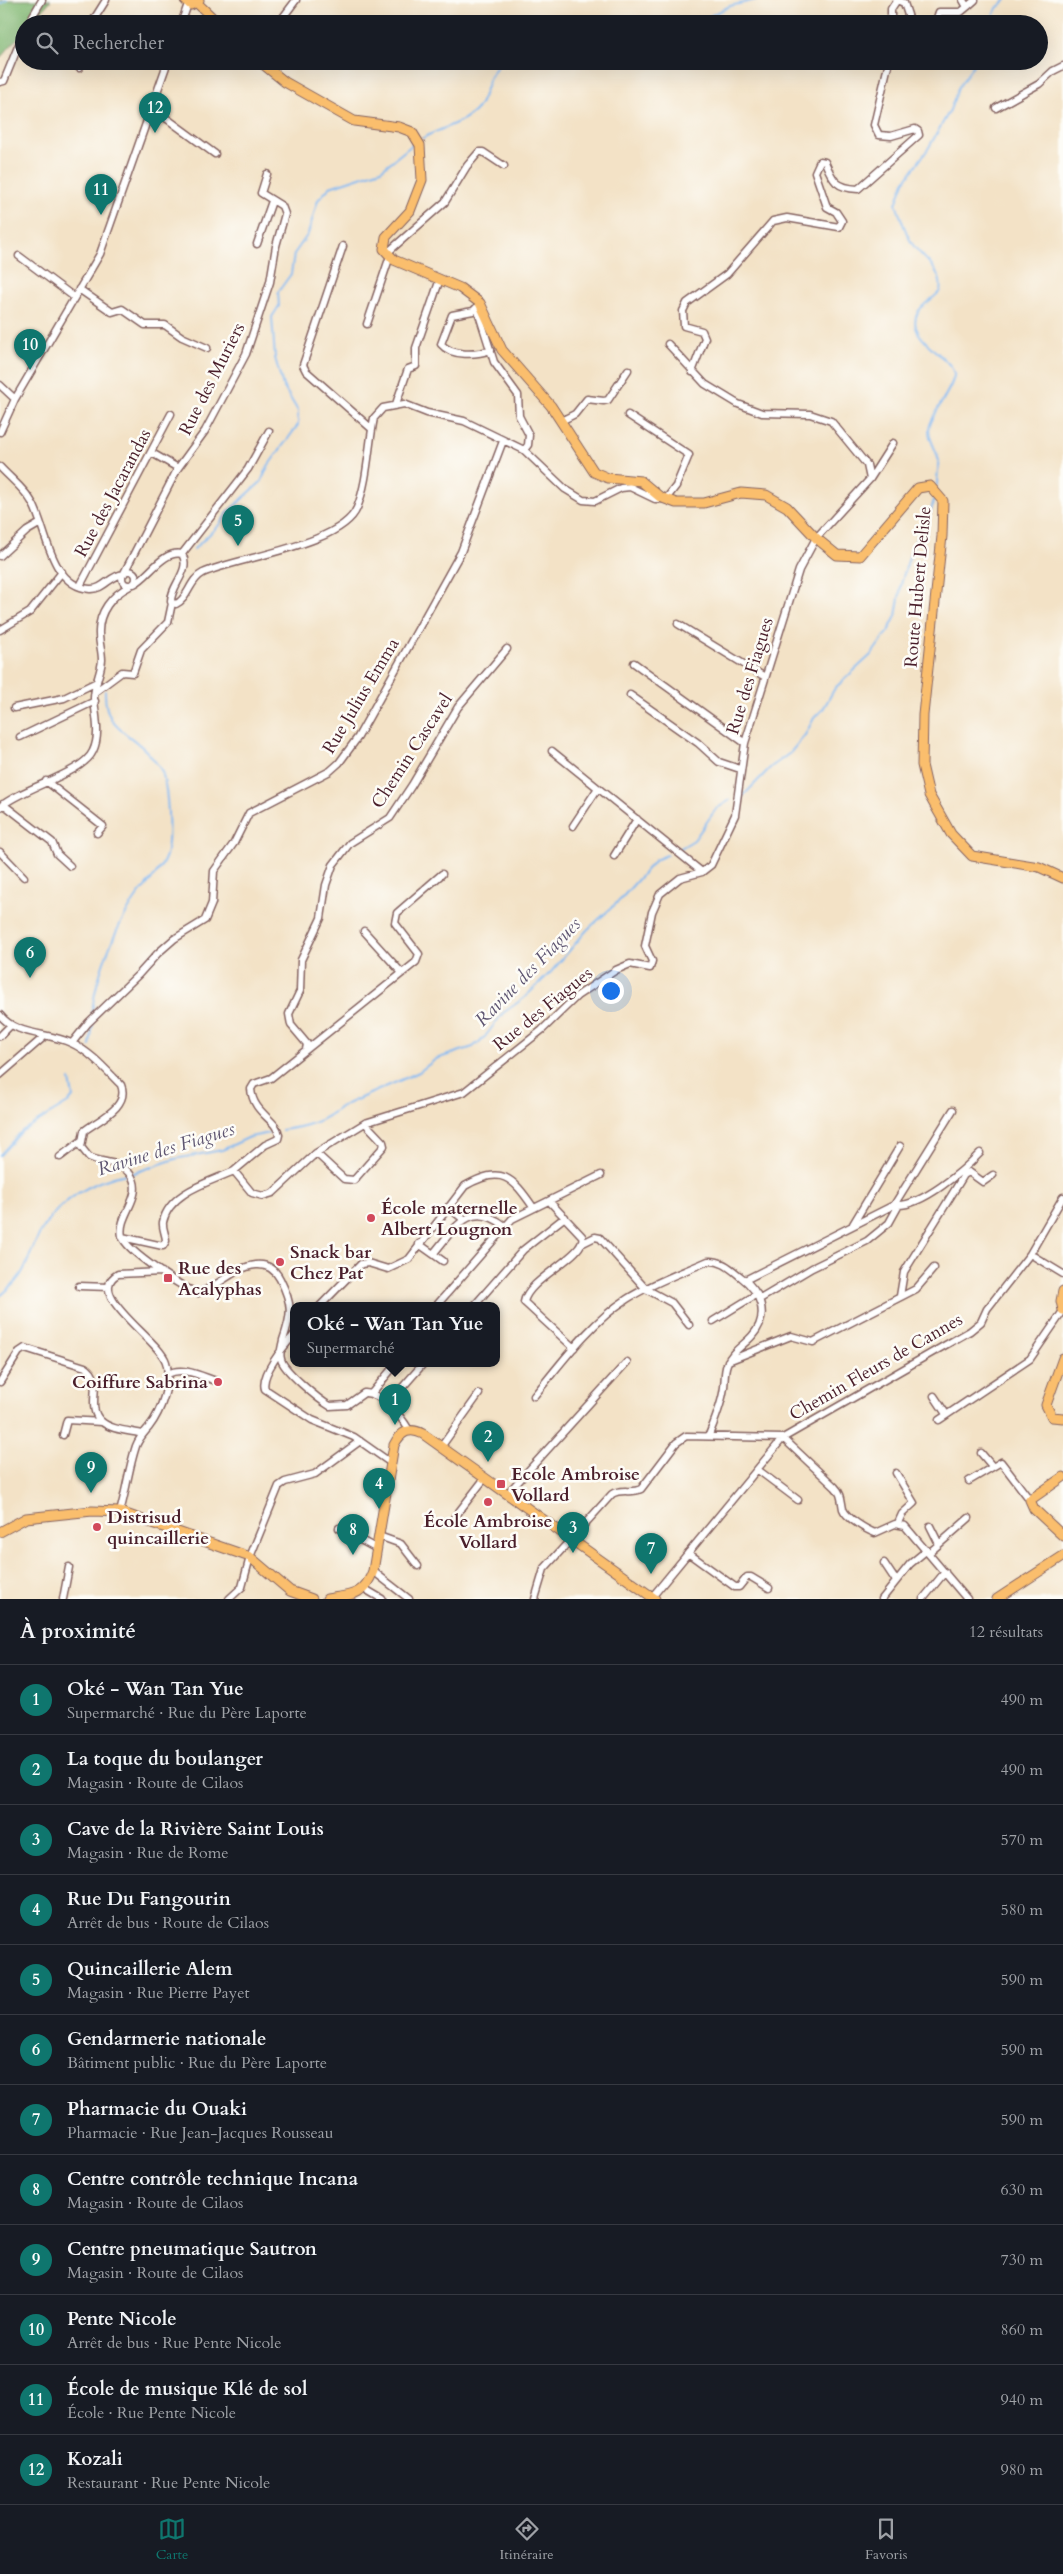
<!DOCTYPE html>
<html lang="fr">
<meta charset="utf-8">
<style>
body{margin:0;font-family:Cardo,serif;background:#242831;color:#f1f3f6}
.you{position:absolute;left:610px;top:990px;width:18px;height:18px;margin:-12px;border:4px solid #fff;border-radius:50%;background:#1a73e8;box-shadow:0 0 0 8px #1a73e833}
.badge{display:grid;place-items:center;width:32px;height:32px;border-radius:50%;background:#0f766e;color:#fff;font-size:16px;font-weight:700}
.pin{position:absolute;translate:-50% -41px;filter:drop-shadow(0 1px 2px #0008)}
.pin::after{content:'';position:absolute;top:26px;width:18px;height:15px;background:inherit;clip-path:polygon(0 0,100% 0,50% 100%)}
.popup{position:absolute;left:290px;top:1302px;width:210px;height:65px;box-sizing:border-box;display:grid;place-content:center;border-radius:10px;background:#171b24;filter:drop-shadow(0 1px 4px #0005);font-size:16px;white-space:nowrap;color:#9ea1a6}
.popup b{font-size:19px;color:#f1f3f6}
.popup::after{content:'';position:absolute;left:50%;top:100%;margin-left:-10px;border:10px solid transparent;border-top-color:#171b24}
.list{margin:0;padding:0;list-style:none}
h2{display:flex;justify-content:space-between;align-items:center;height:65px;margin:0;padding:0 20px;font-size:21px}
h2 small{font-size:16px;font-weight:400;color:#9ea1a6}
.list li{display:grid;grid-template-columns:32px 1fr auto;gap:15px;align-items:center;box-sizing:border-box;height:70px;padding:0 20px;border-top:1px solid #363941}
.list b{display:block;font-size:19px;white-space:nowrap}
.list p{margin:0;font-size:16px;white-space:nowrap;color:#9ea1a6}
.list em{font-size:16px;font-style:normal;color:#9ea1a6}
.icon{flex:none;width:28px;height:28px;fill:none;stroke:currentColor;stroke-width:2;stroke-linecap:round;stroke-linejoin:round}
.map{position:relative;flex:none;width:1063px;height:1599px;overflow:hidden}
.search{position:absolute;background:#171b24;box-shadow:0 5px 20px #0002;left:15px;right:15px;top:15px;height:55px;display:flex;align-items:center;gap:12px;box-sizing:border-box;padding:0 18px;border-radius:28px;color:#9ea1a6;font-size:19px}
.sheet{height:905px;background:#171b24}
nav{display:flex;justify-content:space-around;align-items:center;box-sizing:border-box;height:70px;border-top:1px solid #363941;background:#171b24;font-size:14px;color:#9ea1a6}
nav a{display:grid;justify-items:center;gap:2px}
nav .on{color:#0f766e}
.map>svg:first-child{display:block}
</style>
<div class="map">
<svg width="1063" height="1599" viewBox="0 0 1063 1599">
<rect width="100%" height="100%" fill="#fdfcf7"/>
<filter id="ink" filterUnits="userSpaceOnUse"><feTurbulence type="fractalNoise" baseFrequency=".02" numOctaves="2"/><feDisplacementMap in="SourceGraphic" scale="10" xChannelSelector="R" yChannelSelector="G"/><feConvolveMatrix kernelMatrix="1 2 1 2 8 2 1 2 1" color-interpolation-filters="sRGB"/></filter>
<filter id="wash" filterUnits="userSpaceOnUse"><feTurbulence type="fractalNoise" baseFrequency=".0096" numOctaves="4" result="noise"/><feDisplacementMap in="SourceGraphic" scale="20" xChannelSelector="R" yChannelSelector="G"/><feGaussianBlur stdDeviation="1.12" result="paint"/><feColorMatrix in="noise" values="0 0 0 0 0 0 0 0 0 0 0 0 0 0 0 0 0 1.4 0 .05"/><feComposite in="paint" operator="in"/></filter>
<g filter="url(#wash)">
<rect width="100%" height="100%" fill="#f3e2c6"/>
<!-- forest -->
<path fill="#84ba76" stroke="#676c50" d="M0 0H51L30 24H24V31L0 58Z"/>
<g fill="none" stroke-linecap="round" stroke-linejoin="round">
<!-- stream -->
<path stroke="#82b9f2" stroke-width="2" d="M0 4 7 0
M586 24 609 21 654 24
M666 24 700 21 730 6 756 0
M989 24 997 8 1006 0
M423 138C439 128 471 122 480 104 489 86 486 79 501 61
M937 485C937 476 939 467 938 458 936 448 926 436 930 425 934 412 955 384 954 374 951 355 903 338 918 312 923 303 934 299 940 291 944 271 923 259 913 245 905 233 901 217 896 204L904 182 928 149 950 110 958 88 976 61
M194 549 219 525 230 510 261 482 268 466 298 425V411L283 386 275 358 272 317 279 306 278 292 291 274 294 254 308 234 318 200 330 187 381 170 412 145
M741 798 771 767 790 753 805 735 814 718 823 709 835 688 871 655 889 630 896 616 902 580 910 554 918 534 928 521 934 500
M679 849 694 840 716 809 730 800
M92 1015C94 980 115 927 136 898 146 884 164 869 167 851 170 832 168 793 163 775 162 769 156 763 153 759 133 731 104 733 105 691
M90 1046 93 1022
M282 1130C305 1127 323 1122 340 1107L419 1072 436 1059 473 1047 484 1038 503 1013 524 998 551 972 587 930 620 900 655 860 667 855
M0 1155 22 1131 68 1103 73 1097 70 1080
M131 1174 175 1159 222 1150 250 1137 274 1132
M0 1296C29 1274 25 1261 40 1233 58 1201 91 1181 126 1174"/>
</g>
</g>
<g filter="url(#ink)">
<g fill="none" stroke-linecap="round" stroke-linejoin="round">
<!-- minor casing -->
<g stroke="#856361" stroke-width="9">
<path id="minor" d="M967 7 975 0
M28 24 42 0
M91 24 106 0
M181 24 188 4
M278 24 296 0
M891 24V9L897 0 904 3 911 24
M935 24 939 12H961L967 7 963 0
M79 68 81 61
M0 82 4 81 24 32
M151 107 215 154
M996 108 1039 84 1053 71 1063 66
M257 244 272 201
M343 246 303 365 306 371 372 429
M387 253 445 202 467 166 479 152H483L504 166
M19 256 74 297
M79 289 112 312 122 309 145 325H165L182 337 207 348
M478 306 473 311 452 315 441 344C452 357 477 355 491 350
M477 308 494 362 518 395 519 416 529 435 528 445 524 450
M367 324 390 256
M668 344 705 384 738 404 762 413 810 414 831 421 867 465 870 479
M692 372 705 338 702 331 684 326 683 311 687 303 727 274 773 221 787 218 839 227 842 221 836 212 827 207 815 172 820 161 825 162C833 181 836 188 858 189L919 135 918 131 915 129 891 136 879 135 874 125 889 61
M0 385 15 399
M396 404 408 369 416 366V348L440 279
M561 421 575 414 587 399 604 401 608 400 628 370
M0 432 15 399 100 254 168 61
M152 453 178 468
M0 467C11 479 26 490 33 504 47 530 50 586 90 589 104 590 110 575 124 574
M182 554 248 469 269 431
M0 556 27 531 39 524
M122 578a7 7 0 1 1 14 0a7 7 0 1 1-14 0Z
M124 573 178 468 205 431 246 354 270 282 276 246 285 214 282 206 261 193 267 174
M134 584C149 577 162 550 182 554 192 570 170 586 171 602L176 604C189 598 189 580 203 573 239 557 342 545 357 508 368 480 368 448 374 418L383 408 404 404 427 413 464 421 524 450 565 489 583 500 595 501 621 488 630 487 655 499H666L676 486 689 455 628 415
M80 586 171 414
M678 624 765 677
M0 630 30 612 62 572
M634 663 745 743
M95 692 122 672 133 673 141 650 168 622 172 603
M630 695 698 743 719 762 740 769
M14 708 64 698 97 682
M20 737 95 701
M552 751 702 872
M46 781 103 826 97 833
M3 804 52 842 57 854 70 866
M0 807C23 787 83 774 93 751 101 734 95 715 94 698 94 685 101 673 102 660 102 651 99 643 99 634 98 612 112 595 130 586
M573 826 598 788
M0 852 24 877
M614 856 637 819
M364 931 402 973
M0 1015C16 1036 48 1032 71 1043 91 1052 106 1070 121 1085 130 1107 98 1120 84 1131L81 1147 89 1157C103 1164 119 1160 130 1174 146 1195 117 1215 122 1236 126 1251 184 1289 198 1293 219 1287 234 1267 256 1265 267 1264 275 1269 280 1279 293 1305 292 1314 283 1340 282 1346 279 1353 281 1359 283 1370 319 1400 330 1406L347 1405 364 1393C381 1392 401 1416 409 1430
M0 1036 11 1025
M72 1043 88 1023 139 974 158 953 174 939 205 920 212 903 214 871 234 843 249 813 330 771 339 763 358 737 461 552 503 441
M306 1050 416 962 419 954 395 923 397 913 442 874
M0 1075 45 1036
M316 1153 344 1179 354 1180 384 1146 383 1142 365 1123
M60 1157 81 1141
M234 1171 265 1145 278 1139 279 1135C277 1119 253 1114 251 1089L254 1084 271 1078 306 1050 307 1044 291 1025 289 1014 300 991 301 960 321 918 326 885 333 865 350 843 390 818 412 785 458 707 507 649
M550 1202 582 1236C588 1255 528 1278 524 1302L574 1348
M896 1205C921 1207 963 1171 980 1153
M448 1207 463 1219
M853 1224 900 1146
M122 1237 163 1246 166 1241C166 1234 162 1229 163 1222 169 1192 210 1182 234 1171L252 1193 263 1196 273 1193 316 1153 365 1123 464 1092 542 1030 577 996 616 970 630 964 650 968 652 961 645 946 652 912 660 894 680 878 702 872 711 865 735 815 745 743 799 570 816 538 870 479 893 443
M583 1243 595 1237 600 1238 646 1289 672 1303 689 1325
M419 1244 443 1261
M433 1254C455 1228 470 1199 505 1226
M1030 1254 1063 1197
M745 1280 894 1205 953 1110
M79 1286 109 1287
M900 1296 904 1272 964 1175 969 1172 983 1182 993 1175
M760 1299 812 1268 867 1241 889 1223 899 1205
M320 1306 361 1264 368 1263 388 1269 409 1259 465 1186C502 1165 512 1177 533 1207
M436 1306 512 1219 601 1175
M474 1306 523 1250 565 1217
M713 1321 757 1294
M294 1335C284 1346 260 1375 265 1389L312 1420 354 1437 391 1463
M728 1361 791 1336 813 1342 916 1289 934 1268
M168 1374C182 1366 201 1376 216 1381
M0 1382 19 1352 25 1348 85 1367C106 1380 84 1406 101 1421 110 1430 131 1431 143 1434
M371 1394 396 1364
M534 1396C562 1362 590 1323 627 1299 652 1283 681 1273 708 1261 722 1260 731 1269 741 1277 761 1292 770 1316 752 1336 744 1345 731 1352 727 1364 724 1372 725 1380 724 1387 722 1404 715 1420 709 1435
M934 1396 946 1414
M387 1405 423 1364
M939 1420 1030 1359 1063 1311
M63 1435 67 1420 102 1422
M783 1438 835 1487C842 1494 841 1500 843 1509 846 1518 867 1530 875 1533L895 1524 905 1526 967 1599
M441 1447 479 1394
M981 1453 992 1466
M758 1470 798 1500
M896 1473 914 1503 902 1514 898 1523
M969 1481 1001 1462 1030 1500
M508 1493 627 1362
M120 1512C126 1491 129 1467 136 1446 139 1438 144 1433 149 1427 161 1412 172 1381 166 1362 159 1339 83 1294 118 1274L162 1272
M454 1518 485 1478
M930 1526 939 1544
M339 1528 377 1549
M379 1536 401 1544 418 1566
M688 1553 735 1587H739L747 1577H751L769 1588
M929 1553 969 1518
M884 1563 896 1581
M373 1571 409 1599
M365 1589 382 1599
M652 1597 783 1438 970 1331 981 1322 987 1309 1030 1254 1063 1274
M63 1599 69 1567
M229 1599 242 1587 250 1557 279 1486 285 1482 315 1474 360 1441
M535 1599 544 1569 612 1494C622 1488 631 1494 641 1489L676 1443 686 1436 783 1438
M882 1599 910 1564 927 1550
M923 1599 945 1572"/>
</g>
<!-- major casing -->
<g stroke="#856361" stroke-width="11">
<path id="major" d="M185 0 191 5 199 0
M197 3 219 24
M259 61 285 82 354 121 399 127 412 132 420 145 422 180 410 211 386 237 384 249 394 260 460 288 480 303 502 350 551 406 594 472 608 478 641 481 660 497 676 503H704L741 493 766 495 787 507 816 538 837 555 860 556 918 488 930 486 943 501 942 536 923 715 922 765 929 795 951 834 972 856 1039 867 1063 878
M1063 1291 1061 1301 1063 1310
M1063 1358 1046 1405 1052 1417 1063 1418
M1063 1477 1030 1500 1034 1509 1063 1536
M0 1532 26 1518 92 1511 120 1512 250 1557 290 1591 312 1599
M327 1599C351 1595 364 1596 373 1571L394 1445C401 1431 410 1427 423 1434L655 1599
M997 1599 1063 1556"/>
</g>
<!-- minor -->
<use href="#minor" stroke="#fff" stroke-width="6"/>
<!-- major -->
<use href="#major" stroke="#fabe6d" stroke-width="9"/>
</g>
</g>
<!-- markers -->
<g fill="#d1495b" stroke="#fdfcf7" stroke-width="2">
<circle cx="371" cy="1218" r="5"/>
<circle cx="280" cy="1262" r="5"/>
<rect x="163" y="1273" width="10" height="10" rx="2.5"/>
<circle cx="218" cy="1382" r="5"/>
<rect x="496" y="1479" width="10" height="10" rx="2.5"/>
<circle cx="488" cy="1502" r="5"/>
<circle cx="97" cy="1527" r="5"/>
</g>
<g text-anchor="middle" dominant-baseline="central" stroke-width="5" stroke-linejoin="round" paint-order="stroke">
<!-- street labels -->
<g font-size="18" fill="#4a1f2b" stroke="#fdfcf7">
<text transform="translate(212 379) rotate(-63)">Rue des Muriers</text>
<text transform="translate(113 493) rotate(-62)">Rue des Jacarandas</text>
<text transform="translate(918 587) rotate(-85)">Route Hubert Delisle</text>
<text transform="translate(750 676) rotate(-73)">Rue des Fiagues</text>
<text transform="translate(361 696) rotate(-59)">Rue Julius Emma</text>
<text transform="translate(412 751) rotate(-57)">Chemin Cascavel</text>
<text transform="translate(543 1009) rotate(-39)">Rue des Fiagues</text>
<text transform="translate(876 1367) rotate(-30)">Chemin Fleurs de Cannes</text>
</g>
<!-- poi labels -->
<g font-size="18" font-weight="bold" fill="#4a1f2b" stroke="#fdfcf7" text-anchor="start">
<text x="381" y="1208">École maternelle<tspan x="381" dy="21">Albert Lougnon</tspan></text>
<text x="290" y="1252">Snack bar<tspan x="290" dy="21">Chez Pat</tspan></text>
<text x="178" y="1268">Rue des<tspan x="178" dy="21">Acalyphas</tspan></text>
<text x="208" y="1382" text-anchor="end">Coiffure Sabrina</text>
<text x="511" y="1474">Ecole Ambroise<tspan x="511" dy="21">Vollard</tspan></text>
<text x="107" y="1517">Distrisud<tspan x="107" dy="21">quincaillerie</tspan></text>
<text x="488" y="1521" text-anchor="middle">École Ambroise<tspan x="488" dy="21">Vollard</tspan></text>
</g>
<!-- water labels -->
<g font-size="19" font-style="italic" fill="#5e5571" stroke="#fdfcf7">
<text transform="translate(528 972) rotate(-46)">Ravine des Fiagues</text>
<text transform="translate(166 1149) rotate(-17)">Ravine des Fiagues</text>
</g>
</g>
</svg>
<div class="you"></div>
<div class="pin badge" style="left:395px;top:1425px">1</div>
<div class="popup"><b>Oké - Wan Tan Yue</b>Supermarché</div>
<div class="pin badge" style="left:488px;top:1462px">2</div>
<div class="pin badge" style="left:573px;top:1553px">3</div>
<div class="pin badge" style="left:379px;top:1509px">4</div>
<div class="pin badge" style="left:238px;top:546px">5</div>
<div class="pin badge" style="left:30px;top:978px">6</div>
<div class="pin badge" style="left:651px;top:1574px">7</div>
<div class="pin badge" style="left:353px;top:1555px">8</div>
<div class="pin badge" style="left:91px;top:1493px">9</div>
<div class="pin badge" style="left:30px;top:370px">10</div>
<div class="pin badge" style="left:101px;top:215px">11</div>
<div class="pin badge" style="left:155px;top:133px">12</div>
<div class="search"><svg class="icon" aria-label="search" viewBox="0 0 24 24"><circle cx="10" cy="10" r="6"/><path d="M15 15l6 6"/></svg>Rechercher</div>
</div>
<section class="sheet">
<h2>À proximité<small>12 résultats</small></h2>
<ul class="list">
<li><span class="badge">1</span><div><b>Oké - Wan Tan Yue</b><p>Supermarché · Rue du Père Laporte</p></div><em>490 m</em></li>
<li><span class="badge">2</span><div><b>La toque du boulanger</b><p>Magasin · Route de Cilaos</p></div><em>490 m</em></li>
<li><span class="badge">3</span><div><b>Cave de la Rivière Saint Louis</b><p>Magasin · Rue de Rome</p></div><em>570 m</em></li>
<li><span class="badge">4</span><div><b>Rue Du Fangourin</b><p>Arrêt de bus · Route de Cilaos</p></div><em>580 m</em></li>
<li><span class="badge">5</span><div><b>Quincaillerie Alem</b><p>Magasin · Rue Pierre Payet</p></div><em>590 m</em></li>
<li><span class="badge">6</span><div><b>Gendarmerie nationale</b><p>Bâtiment public · Rue du Père Laporte</p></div><em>590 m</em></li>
<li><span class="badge">7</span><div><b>Pharmacie du Ouaki</b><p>Pharmacie · Rue Jean-Jacques Rousseau</p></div><em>590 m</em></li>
<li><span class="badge">8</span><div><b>Centre contrôle technique Incana</b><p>Magasin · Route de Cilaos</p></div><em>630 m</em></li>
<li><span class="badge">9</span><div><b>Centre pneumatique Sautron</b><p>Magasin · Route de Cilaos</p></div><em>730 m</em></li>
<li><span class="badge">10</span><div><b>Pente Nicole</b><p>Arrêt de bus · Rue Pente Nicole</p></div><em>860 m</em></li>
<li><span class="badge">11</span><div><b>École de musique Klé de sol</b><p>École · Rue Pente Nicole</p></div><em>940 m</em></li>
<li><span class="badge">12</span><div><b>Kozali</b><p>Restaurant · Rue Pente Nicole</p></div><em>980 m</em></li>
</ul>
</section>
<nav>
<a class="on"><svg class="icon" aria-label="map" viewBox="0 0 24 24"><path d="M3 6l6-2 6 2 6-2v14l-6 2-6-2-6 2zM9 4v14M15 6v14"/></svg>Carte</a>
<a><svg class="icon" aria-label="directions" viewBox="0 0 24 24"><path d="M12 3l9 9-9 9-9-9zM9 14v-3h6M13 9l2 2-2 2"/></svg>Itinéraire</a>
<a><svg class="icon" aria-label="saved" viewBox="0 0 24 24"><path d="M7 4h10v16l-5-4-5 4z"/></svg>Favoris</a>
</nav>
